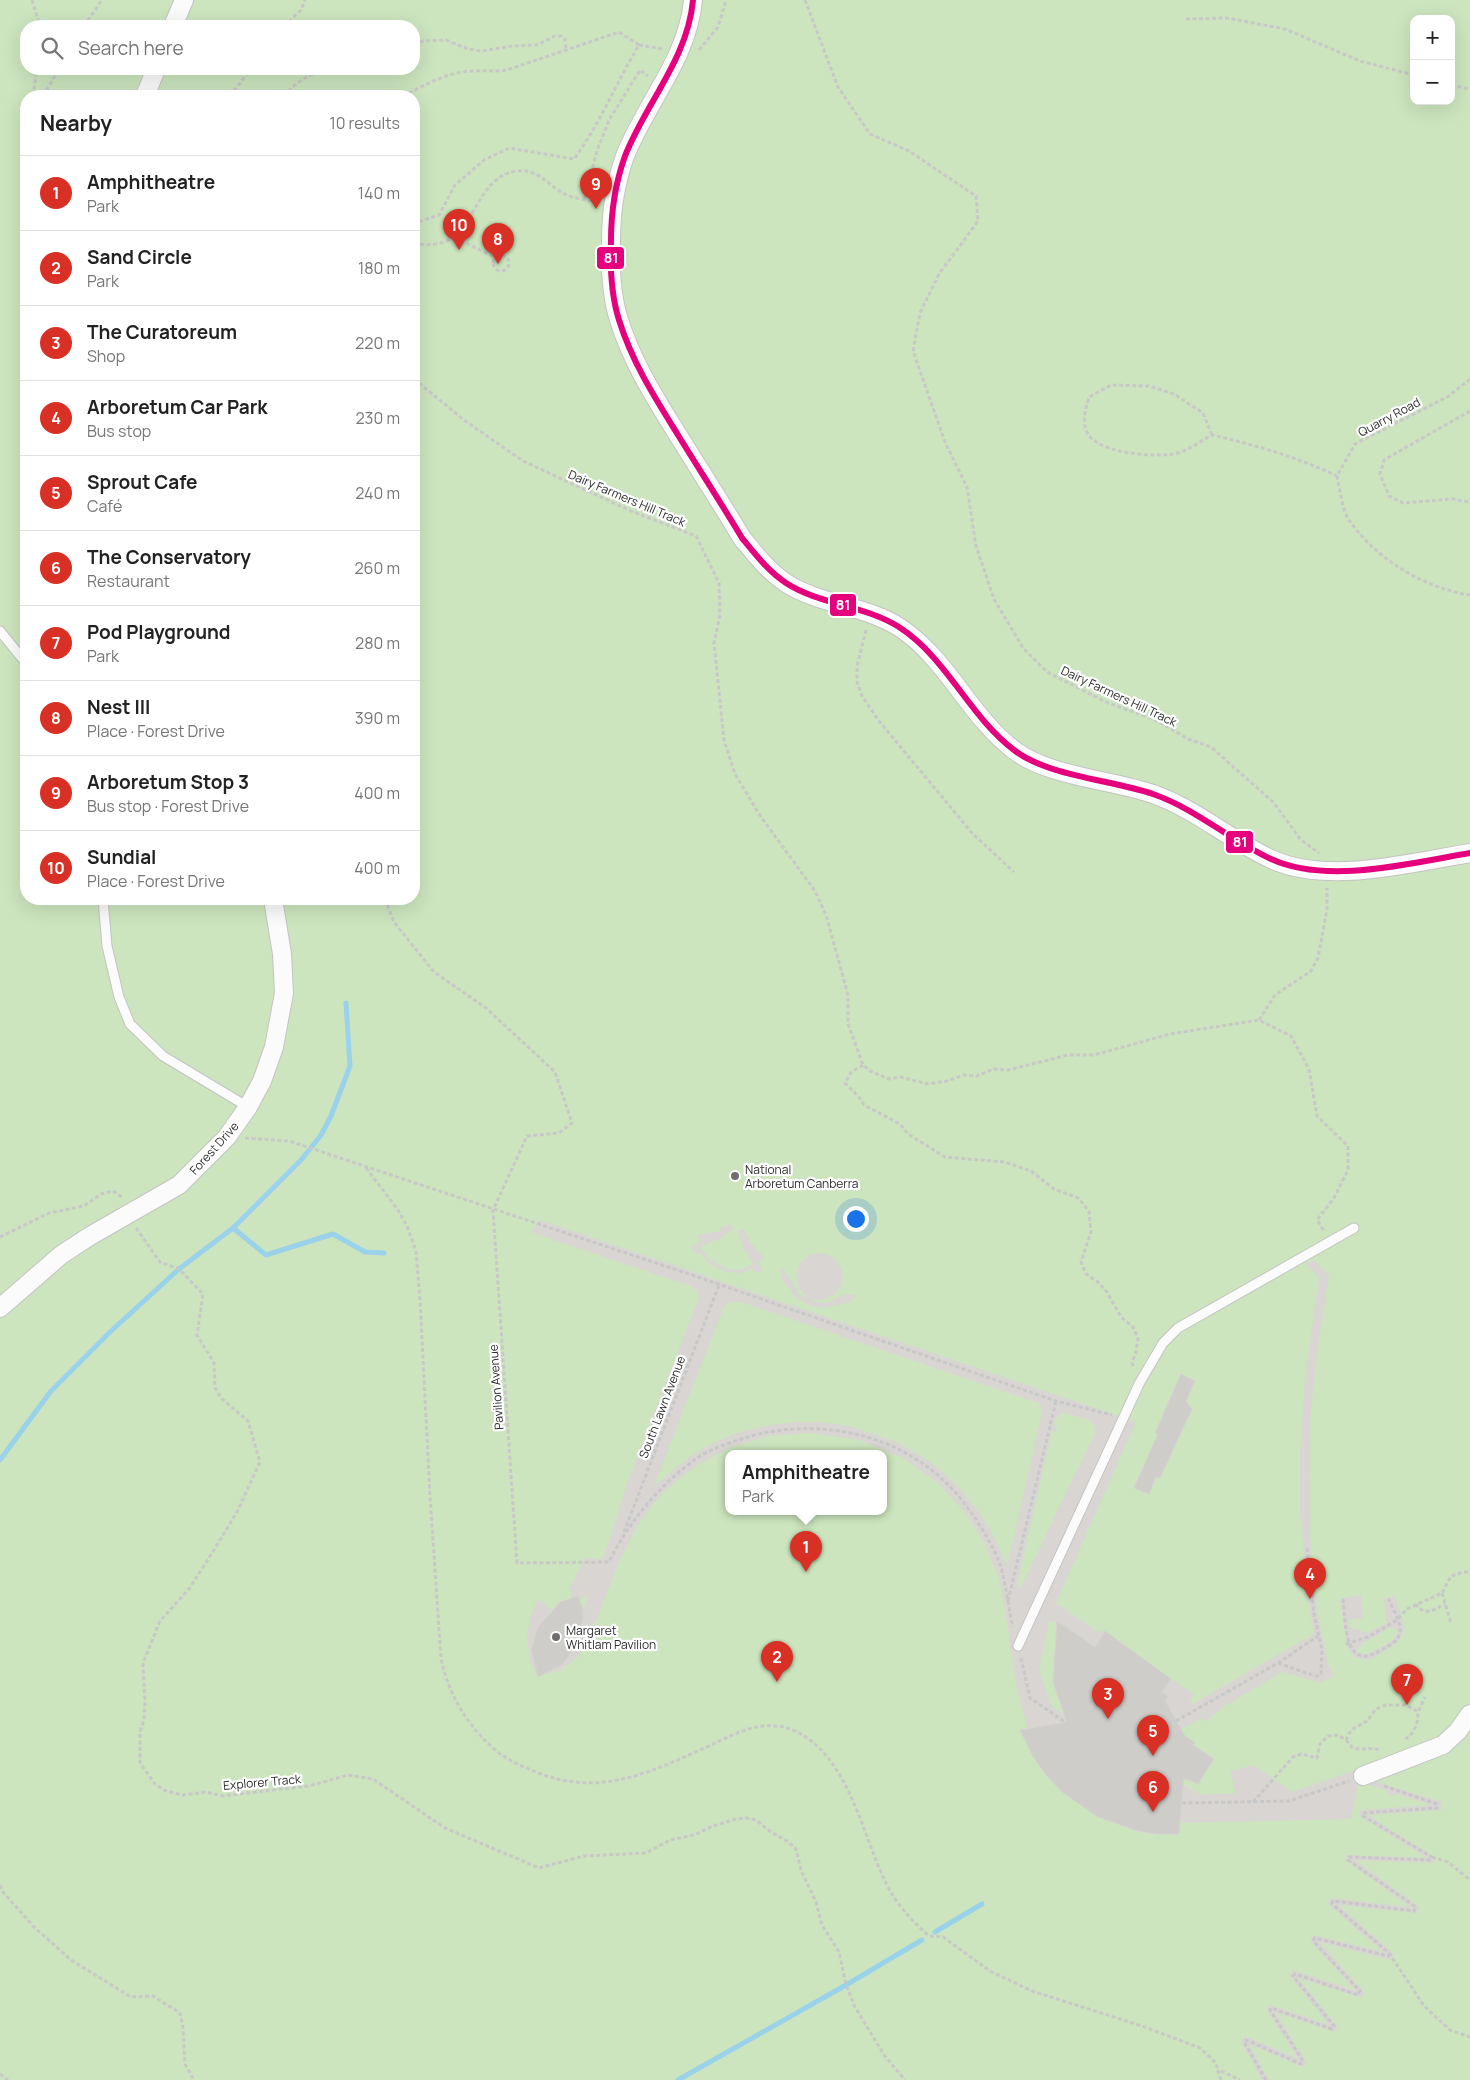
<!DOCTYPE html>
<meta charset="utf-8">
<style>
body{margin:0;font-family:Manrope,sans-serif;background:#f2f2f2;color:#222}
.controls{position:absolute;right:15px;top:15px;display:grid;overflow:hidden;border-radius:10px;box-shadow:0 5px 20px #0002}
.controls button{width:45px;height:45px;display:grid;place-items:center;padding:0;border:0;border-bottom:1px solid #e0e0e0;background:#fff;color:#222;font:25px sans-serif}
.you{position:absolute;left:855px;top:1218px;width:18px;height:18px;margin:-12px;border:4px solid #fff;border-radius:50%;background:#1a73e8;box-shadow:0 0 0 8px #1a73e833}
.badge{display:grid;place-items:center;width:32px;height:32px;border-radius:50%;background:#d93025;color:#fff;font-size:16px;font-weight:700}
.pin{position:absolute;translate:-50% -41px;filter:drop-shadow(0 1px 2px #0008)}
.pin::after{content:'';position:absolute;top:26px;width:18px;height:15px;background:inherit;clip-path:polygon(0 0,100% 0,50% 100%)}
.popup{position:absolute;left:725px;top:1450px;width:162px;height:65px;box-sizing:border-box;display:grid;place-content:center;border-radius:10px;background:#fff;filter:drop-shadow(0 1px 4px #0005);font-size:16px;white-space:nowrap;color:#767676}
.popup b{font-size:19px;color:#222}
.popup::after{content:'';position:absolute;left:50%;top:100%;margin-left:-10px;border:10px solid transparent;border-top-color:#fff}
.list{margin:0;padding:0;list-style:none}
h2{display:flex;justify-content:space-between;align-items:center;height:65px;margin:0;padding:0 20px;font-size:21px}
h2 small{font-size:16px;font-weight:400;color:#767676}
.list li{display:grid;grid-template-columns:32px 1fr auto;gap:15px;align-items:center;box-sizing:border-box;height:75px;padding:0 20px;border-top:1px solid #e0e0e0}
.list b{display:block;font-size:19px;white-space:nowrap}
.list p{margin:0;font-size:16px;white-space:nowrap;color:#767676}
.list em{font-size:16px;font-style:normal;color:#767676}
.icon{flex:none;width:28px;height:28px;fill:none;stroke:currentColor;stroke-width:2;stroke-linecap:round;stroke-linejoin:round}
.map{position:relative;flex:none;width:1470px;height:2080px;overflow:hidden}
.search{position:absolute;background:#fff;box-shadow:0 5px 20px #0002;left:20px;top:20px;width:400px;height:55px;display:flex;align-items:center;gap:12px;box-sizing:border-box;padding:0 18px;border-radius:20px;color:#767676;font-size:19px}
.panel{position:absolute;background:#fff;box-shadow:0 5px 20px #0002;left:20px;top:90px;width:400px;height:815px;border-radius:20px}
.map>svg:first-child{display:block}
</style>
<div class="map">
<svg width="1470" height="2080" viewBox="0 0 1470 2080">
<rect width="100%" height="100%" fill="#eae7e4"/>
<!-- green -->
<path fill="#cce5be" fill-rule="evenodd" d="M0 0H1470V2080H0ZM1414 19H1451V101H1414ZM26 26H414V69H26ZM26 96H414V899H26ZM728 1453H884V1511H728Z"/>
<!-- plaza -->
<path fill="#d8d5d2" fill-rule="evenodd" d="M540 1220 1136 1422 1056 1603 1100 1633 1103 1629 1105 1631 1101 1638 1122 1652 1126 1645 1122 1652 1167 1684 1171 1679 1195 1695 1190 1699 1192 1704 1314 1634 1308 1600 1300 1512V1452L1305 1376 1319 1278 1305 1264 1314 1260 1329 1275 1317 1354 1311 1409 1309 1473 1310 1534 1318 1617 1329 1667 1334 1675 1322 1683 1282 1672 1223 1707 1205 1722 1202 1718 1181 1729 1168 1706 1161 1707 1168 1696 1057 1621H1049L1039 1670 1052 1707 1062 1713 1069 1710 1079 1720 1028 1729 1016 1687 1007 1622 999 1579 983 1541 965 1513 938 1483 901 1457 859 1440 811 1433 769 1436 732 1447 699 1464 676 1481 656 1500 636 1528 617 1567 598 1616 589 1636 586 1634 583 1648 578 1657 561 1670 541 1675 562 1665 576 1646 582 1625 583 1609 588 1598 584 1596 580 1603 578 1596 570 1598 573 1591 569 1589 585 1558 600 1559 604 1556 628 1481 699 1297 696 1290 691 1286 530 1232ZM732 1301 744 1303 1038 1403 1041 1406 1042 1413 1007 1566 995 1538 981 1515 963 1492 943 1472 920 1455 894 1441 848 1426 820 1422H794L777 1424 743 1431 713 1443 692 1455 654 1486 722 1312 724 1306ZM1065 1413 1089 1420 1094 1425 1095 1433 1021 1587H1019L1017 1584 1052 1431 1056 1432 1057 1427 1054 1426 1055 1420 1059 1415Z
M731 1225 733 1229 717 1241 715 1240 701 1247 703 1251 709 1259 726 1269 739 1270 750 1266 753 1264 746 1250 744 1251 738 1231 743 1229 749 1238 748 1240 764 1257 758 1263 763 1270 758 1273 751 1269 740 1273 726 1272 711 1265 701 1253 697 1254 695 1251H693L691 1247 699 1243 698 1235 720 1231V1228Z
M817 1253 827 1254 835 1259 842 1270 843 1277 842 1285 834 1295 823 1300 813 1299V1301L827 1303 845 1294 857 1296 849 1302 824 1308 810 1306 796 1297 783 1281 782 1282 780 1268 788 1275 799 1294 808 1298 799 1288 796 1276 800 1263 808 1256Z
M1361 1595 1363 1618 1348 1620 1349 1627 1367 1633 1386 1623 1384 1598 1395 1596 1404 1625 1402 1636 1397 1643 1372 1659 1365 1660 1354 1657 1348 1649 1340 1601 1342 1598ZM1390 1628 1399 1630 1395 1638 1390 1642 1366 1655 1356 1652 1360 1645Z
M538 1599 552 1609 538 1627 532 1645 531 1650 537 1674 531 1664 527 1637 531 1615Z
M1254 1765 1292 1792 1365 1767 1358 1784 1351 1819 1181 1823 1184 1785 1201 1795 1236 1793 1230 1771Z
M1370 1780 1442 1802V1810L1368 1815 1435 1858 1434 1863 1355 1860 1419 1907 1417 1913 1338 1905 1394 1954 1390 1960 1319 1942 1365 1993 1362 1998 1298 1978 1338 2027 1334 2032 1275 2012 1307 2063 1303 2067 1249 2044 1269 2080H1262L1241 2041 1245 2036 1298 2059 1266 2009 1270 2005 1329 2025 1289 1975 1293 1970 1356 1991 1310 1941 1313 1935 1383 1952 1328 1904 1331 1898 1410 1907 1345 1860 1347 1855 1427 1858 1360 1816V1810L1432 1805 1397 1794 1396 1796 1387 1794 1388 1791 1366 1784Z"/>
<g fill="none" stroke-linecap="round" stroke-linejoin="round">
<!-- stream -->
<path stroke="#99d2ea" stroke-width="5" d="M233 1228 266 1255 333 1234 365 1252 384 1253
M0 1460 51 1391 110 1332 179 1269 233 1228 302 1159 321 1135 331 1116 350 1066 346 1003
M935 1932 982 1904
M678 2080 846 1985 922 1940"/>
</g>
<!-- building -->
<path fill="#cfcdca" stroke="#d5d3d0" d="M1181 1374 1195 1381 1186 1401 1192 1409 1160 1478 1156 1477 1149 1494 1134 1488 1158 1434 1155 1433Z
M578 1596 583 1609V1617L576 1646 562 1665 538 1677 531 1650 538 1627 560 1602Z
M1057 1621 1095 1647 1105 1631 1171 1679 1162 1692 1168 1696 1165 1701 1185 1736 1195 1742 1193 1745 1214 1759 1198 1784 1184 1778 1179 1834H1157L1138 1831 1098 1817 1062 1792 1046 1775 1032 1755 1020 1730 1067 1722 1053 1682Z"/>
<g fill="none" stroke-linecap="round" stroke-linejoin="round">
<!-- lane casing -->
<g stroke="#c4c3c4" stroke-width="11">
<path id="lane" d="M0 631 26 663
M103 899 107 946 119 997 130 1024 163 1056 248 1107
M1018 1646 1140 1382 1163 1343 1178 1328 1354 1228"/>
</g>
<!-- street casing -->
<g stroke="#c4c3c4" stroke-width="20">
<path id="street" d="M693 0C688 58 646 103 625 156 615 184 611 212 611 241 610 267 611 295 619 320 632 362 655 398 678 435 699 469 721 503 742 538 755 554 768 571 786 583 820 605 864 605 899 627 947 658 969 716 1014 750 1047 776 1112 780 1153 794 1196 809 1230 840 1271 859 1327 885 1410 863 1470 853
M173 26 184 0
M145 96 156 69
M0 1308 61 1255 90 1236 179 1185 227 1137 248 1107 262 1081 274 1047 284 993 282 954 273 899
M1363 1776 1443 1745 1458 1731 1470 1714"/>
</g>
<!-- path -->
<path stroke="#c8c8c8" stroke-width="3" stroke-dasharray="4 2.5" stroke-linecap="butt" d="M32 0 40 26
M805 0 838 87 870 134 909 151 976 196 978 221 939 274 920 313 913 351 945 442 967 487 976 546 994 599 1023 648 1047 672 1108 703 1154 719 1188 739 1211 747 1273 802 1301 840 1319 853
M1186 19 1227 18 1285 29 1360 61 1414 75
M84 26 102 0
M284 26 301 10 305 0
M414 45 423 41 446 40 468 49 482 51 512 46 537 45 555 36H561L565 39 566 49
M639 45 663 49
M699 50 718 27 725 4 724 0
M1451 85 1470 89
M33 96 37 69
M43 96 59 69
M230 96 251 69
M284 96C295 82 311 73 329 69
M403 96C425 85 447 72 472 71 484 70 495 72 507 70L619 32 639 45C616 83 600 124 574 159L509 148 484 160 455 185 439 215 414 223
M584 199 597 151 609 120 640 70 648 76
M459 232 468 244 494 257
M414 242C421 245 428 245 436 244 476 238 474 178 516 171 540 168 548 187 567 195 576 199 588 200 597 202
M493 263a8 8 0 1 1 16 0a8 8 0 1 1-16 0Z
M414 379 464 420 523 461 631 511 696 536 719 583 720 615 714 643 724 740 735 774 759 814 815 891 826 915 848 995V1024L863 1065 870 1071 889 1079 900 1077 928 1084 947 1081 964 1075 977 1076 993 1069 1008 1070 1068 1055H1094L1170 1034 1259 1020 1291 1036 1309 1069 1317 1116 1348 1146V1170L1334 1198 1317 1220 1324 1231
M1470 379 1449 396 1355 444 1337 476C1340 490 1342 509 1349 520 1376 559 1424 588 1470 595
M1470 411 1384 460 1380 474 1389 496 1403 503 1452 499 1470 502
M1212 435 1203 413 1174 394 1149 386 1111 385 1089 397C1086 408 1082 419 1086 430 1094 454 1153 457 1174 454 1186 452 1201 441 1212 435 1255 445 1297 457 1337 476
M866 630 857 666V682L862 696 879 721 972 833 1014 872
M385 899 394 922 434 972 486 1008 555 1072 572 1123 559 1133 527 1136 493 1210 517 1563 609 1562C629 1522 657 1488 693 1461 706 1451 725 1444 741 1439 818 1414 909 1434 961 1499 976 1518 991 1541 1000 1564 1006 1583 1008 1607 1013 1627
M1259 1020 1275 995 1311 971 1318 958 1327 909V888
M863 1065 851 1072 845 1083 859 1097 864 1105 900 1124 908 1134 945 1157 1005 1162 1031 1171 1054 1189 1078 1198 1089 1211 1091 1232 1081 1262 1086 1274 1098 1282 1107 1292 1121 1317 1133 1327 1138 1338 1136 1352 1132 1363 1134 1368
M245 1138 289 1141 692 1275 1056 1401 1112 1415
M366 1168 398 1210 407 1226 416 1251 420 1300 430 1496 441 1658C448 1695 470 1730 499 1753 510 1761 523 1767 536 1772 600 1798 651 1772 709 1746 736 1733 765 1717 795 1731 849 1756 862 1835 886 1883 896 1904 912 1921 929 1936L943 1937 990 1971 1032 1991 1142 2026 1200 2048 1213 2060 1219 2070
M136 1228 160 1262 179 1269 203 1294 197 1335 214 1363 215 1388 221 1398 248 1421 260 1462 237 1512 214 1550 189 1589 160 1621 143 1663 145 1702 144 1720 140 1732V1763L155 1784 166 1791 183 1795 206 1792 223 1796 309 1786 348 1775 373 1779 445 1828 539 1868 584 1856 646 1853 670 1840 694 1835 713 1826 736 1819 746 1818 756 1820 771 1832 787 1841 796 1849 801 1870 816 1902 822 1925 839 1952 846 1985 855 2007 884 2055 905 2080
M0 1237 49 1213 84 1206 101 1194 113 1191 123 1198
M624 1532 719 1285
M1442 1593 1451 1623
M1343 1599C1346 1624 1344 1673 1381 1650 1389 1646 1399 1641 1400 1632 1402 1623 1392 1608 1389 1599
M1008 1601 1056 1401
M1415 1604C1426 1616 1432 1611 1445 1604
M1346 1644 1368 1637 1397 1620 1407 1609 1442 1593 1451 1576 1463 1572H1470
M1021 1658 1030 1698 1065 1722
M1278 1663 1315 1676H1319L1321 1673 1322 1650 1314 1614 1307 1547
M1176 1721 1278 1663 1318 1636
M1405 1739C1415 1734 1418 1722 1418 1712
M1346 1740 1353 1748C1363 1750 1371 1747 1381 1750
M1384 1786 1437 1804V1808L1363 1813V1816L1432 1857 1431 1860 1349 1857 1348 1860 1416 1907 1414 1911 1333 1901 1332 1904 1389 1953 1424 2006 1450 2030 1470 2037
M1253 1802 1293 1757 1301 1754 1317 1758 1320 1744 1328 1736 1338 1735 1346 1740 1351 1730 1367 1721 1376 1709 1386 1705H1406L1418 1712 1425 1697
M1182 1803 1289 1801 1349 1781
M1432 1857 1448 1862 1470 1880
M0 1885 3 1892 34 1927 71 1960 131 1997 153 1996 180 2013 183 2027 185 2064 194 2080
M0 2074 8 2080
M1221 2080 1218 2072 1219 2070 1240 2080
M1266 2080 1244 2042 1246 2040 1301 2064 1303 2061 1270 2010 1271 2008 1332 2029 1334 2026 1293 1976 1295 1974 1358 1995 1360 1991 1313 1941 1315 1938 1388 1956 1389 1954"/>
<!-- lane -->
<use href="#lane" stroke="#fcfbfb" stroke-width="9"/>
<!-- street -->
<use href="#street" stroke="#fcfbfb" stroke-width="18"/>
<!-- bus-1 casing -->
<g stroke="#fff" stroke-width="10">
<path id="bus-1" d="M693 0C688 58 646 103 625 156 615 184 611 212 611 241 610 267 611 295 619 320 632 362 655 398 678 435 699 469 721 503 742 538 755 554 768 571 786 583 820 605 864 605 899 627 947 658 969 716 1014 750 1047 776 1112 780 1153 794 1196 809 1230 840 1271 859 1327 885 1410 863 1470 853"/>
</g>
<!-- bus-1 -->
<use href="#bus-1" stroke="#e5007d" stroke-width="6"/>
</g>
<!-- markers -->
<g fill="#6f6e6d" stroke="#fff" stroke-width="2">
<circle cx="735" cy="1176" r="5"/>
<circle cx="556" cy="1637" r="5"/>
</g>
<g text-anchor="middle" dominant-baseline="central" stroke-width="4.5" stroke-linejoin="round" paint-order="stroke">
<!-- street labels -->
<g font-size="12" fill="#2d2d2d" stroke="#fff">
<text transform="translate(1389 417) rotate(-28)">Quarry Road</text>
<text transform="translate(627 498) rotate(23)">Dairy Farmers Hill Track</text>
<text transform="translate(1119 696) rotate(25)">Dairy Farmers Hill Track</text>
<text transform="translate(214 1148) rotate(-48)">Forest Drive</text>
<text transform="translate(496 1387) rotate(-94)">Pavilion Avenue</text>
<text transform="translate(662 1407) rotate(-69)">South Lawn Avenue</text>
<text transform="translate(262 1782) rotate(-5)">Explorer Track</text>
</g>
<!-- poi labels -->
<g font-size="12" fill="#2d2d2d" stroke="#fff" text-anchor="start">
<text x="745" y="1169">National<tspan x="745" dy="14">Arboretum Canberra</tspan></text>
<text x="566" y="1630">Margaret<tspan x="566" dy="14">Whitlam Pavilion</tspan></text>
</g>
</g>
<g stroke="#fff" stroke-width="2">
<rect x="596" y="246" width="29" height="24" rx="5" fill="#e5007d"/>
<rect x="829" y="593" width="28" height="24" rx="5" fill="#e5007d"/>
<rect x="1225" y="830" width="29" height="24" rx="5" fill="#e5007d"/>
</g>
<g font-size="14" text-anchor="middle" font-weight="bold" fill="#fff">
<text x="611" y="263">81</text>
<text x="843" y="610">81</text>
<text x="1240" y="847">81</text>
</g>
</svg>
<div class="controls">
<button>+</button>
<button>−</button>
</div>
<div class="you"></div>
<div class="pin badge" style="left:806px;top:1572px">1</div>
<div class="popup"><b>Amphitheatre</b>Park</div>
<div class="pin badge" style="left:777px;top:1682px">2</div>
<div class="pin badge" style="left:1108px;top:1719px">3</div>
<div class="pin badge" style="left:1310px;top:1599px">4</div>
<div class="pin badge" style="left:1153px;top:1756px">5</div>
<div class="pin badge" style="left:1153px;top:1812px">6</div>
<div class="pin badge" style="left:1407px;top:1705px">7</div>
<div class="pin badge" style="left:498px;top:264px">8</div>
<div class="pin badge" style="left:596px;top:209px">9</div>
<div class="pin badge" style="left:459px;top:250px">10</div>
<div class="search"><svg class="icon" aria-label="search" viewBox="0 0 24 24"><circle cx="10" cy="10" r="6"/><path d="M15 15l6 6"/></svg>Search here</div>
<section class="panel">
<h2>Nearby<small>10 results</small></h2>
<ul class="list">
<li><span class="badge">1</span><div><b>Amphitheatre</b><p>Park</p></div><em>140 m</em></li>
<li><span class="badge">2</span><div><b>Sand Circle</b><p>Park</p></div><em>180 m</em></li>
<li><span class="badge">3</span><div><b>The Curatoreum</b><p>Shop</p></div><em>220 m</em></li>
<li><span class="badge">4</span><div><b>Arboretum Car Park</b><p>Bus stop</p></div><em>230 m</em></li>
<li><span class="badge">5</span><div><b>Sprout Cafe</b><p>Café</p></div><em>240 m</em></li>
<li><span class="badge">6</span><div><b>The Conservatory</b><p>Restaurant</p></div><em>260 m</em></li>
<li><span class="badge">7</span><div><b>Pod Playground</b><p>Park</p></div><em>280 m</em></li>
<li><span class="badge">8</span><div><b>Nest III</b><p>Place · Forest Drive</p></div><em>390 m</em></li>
<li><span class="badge">9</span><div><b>Arboretum Stop 3</b><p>Bus stop · Forest Drive</p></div><em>400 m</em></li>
<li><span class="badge">10</span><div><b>Sundial</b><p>Place · Forest Drive</p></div><em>400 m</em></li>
</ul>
</section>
</div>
